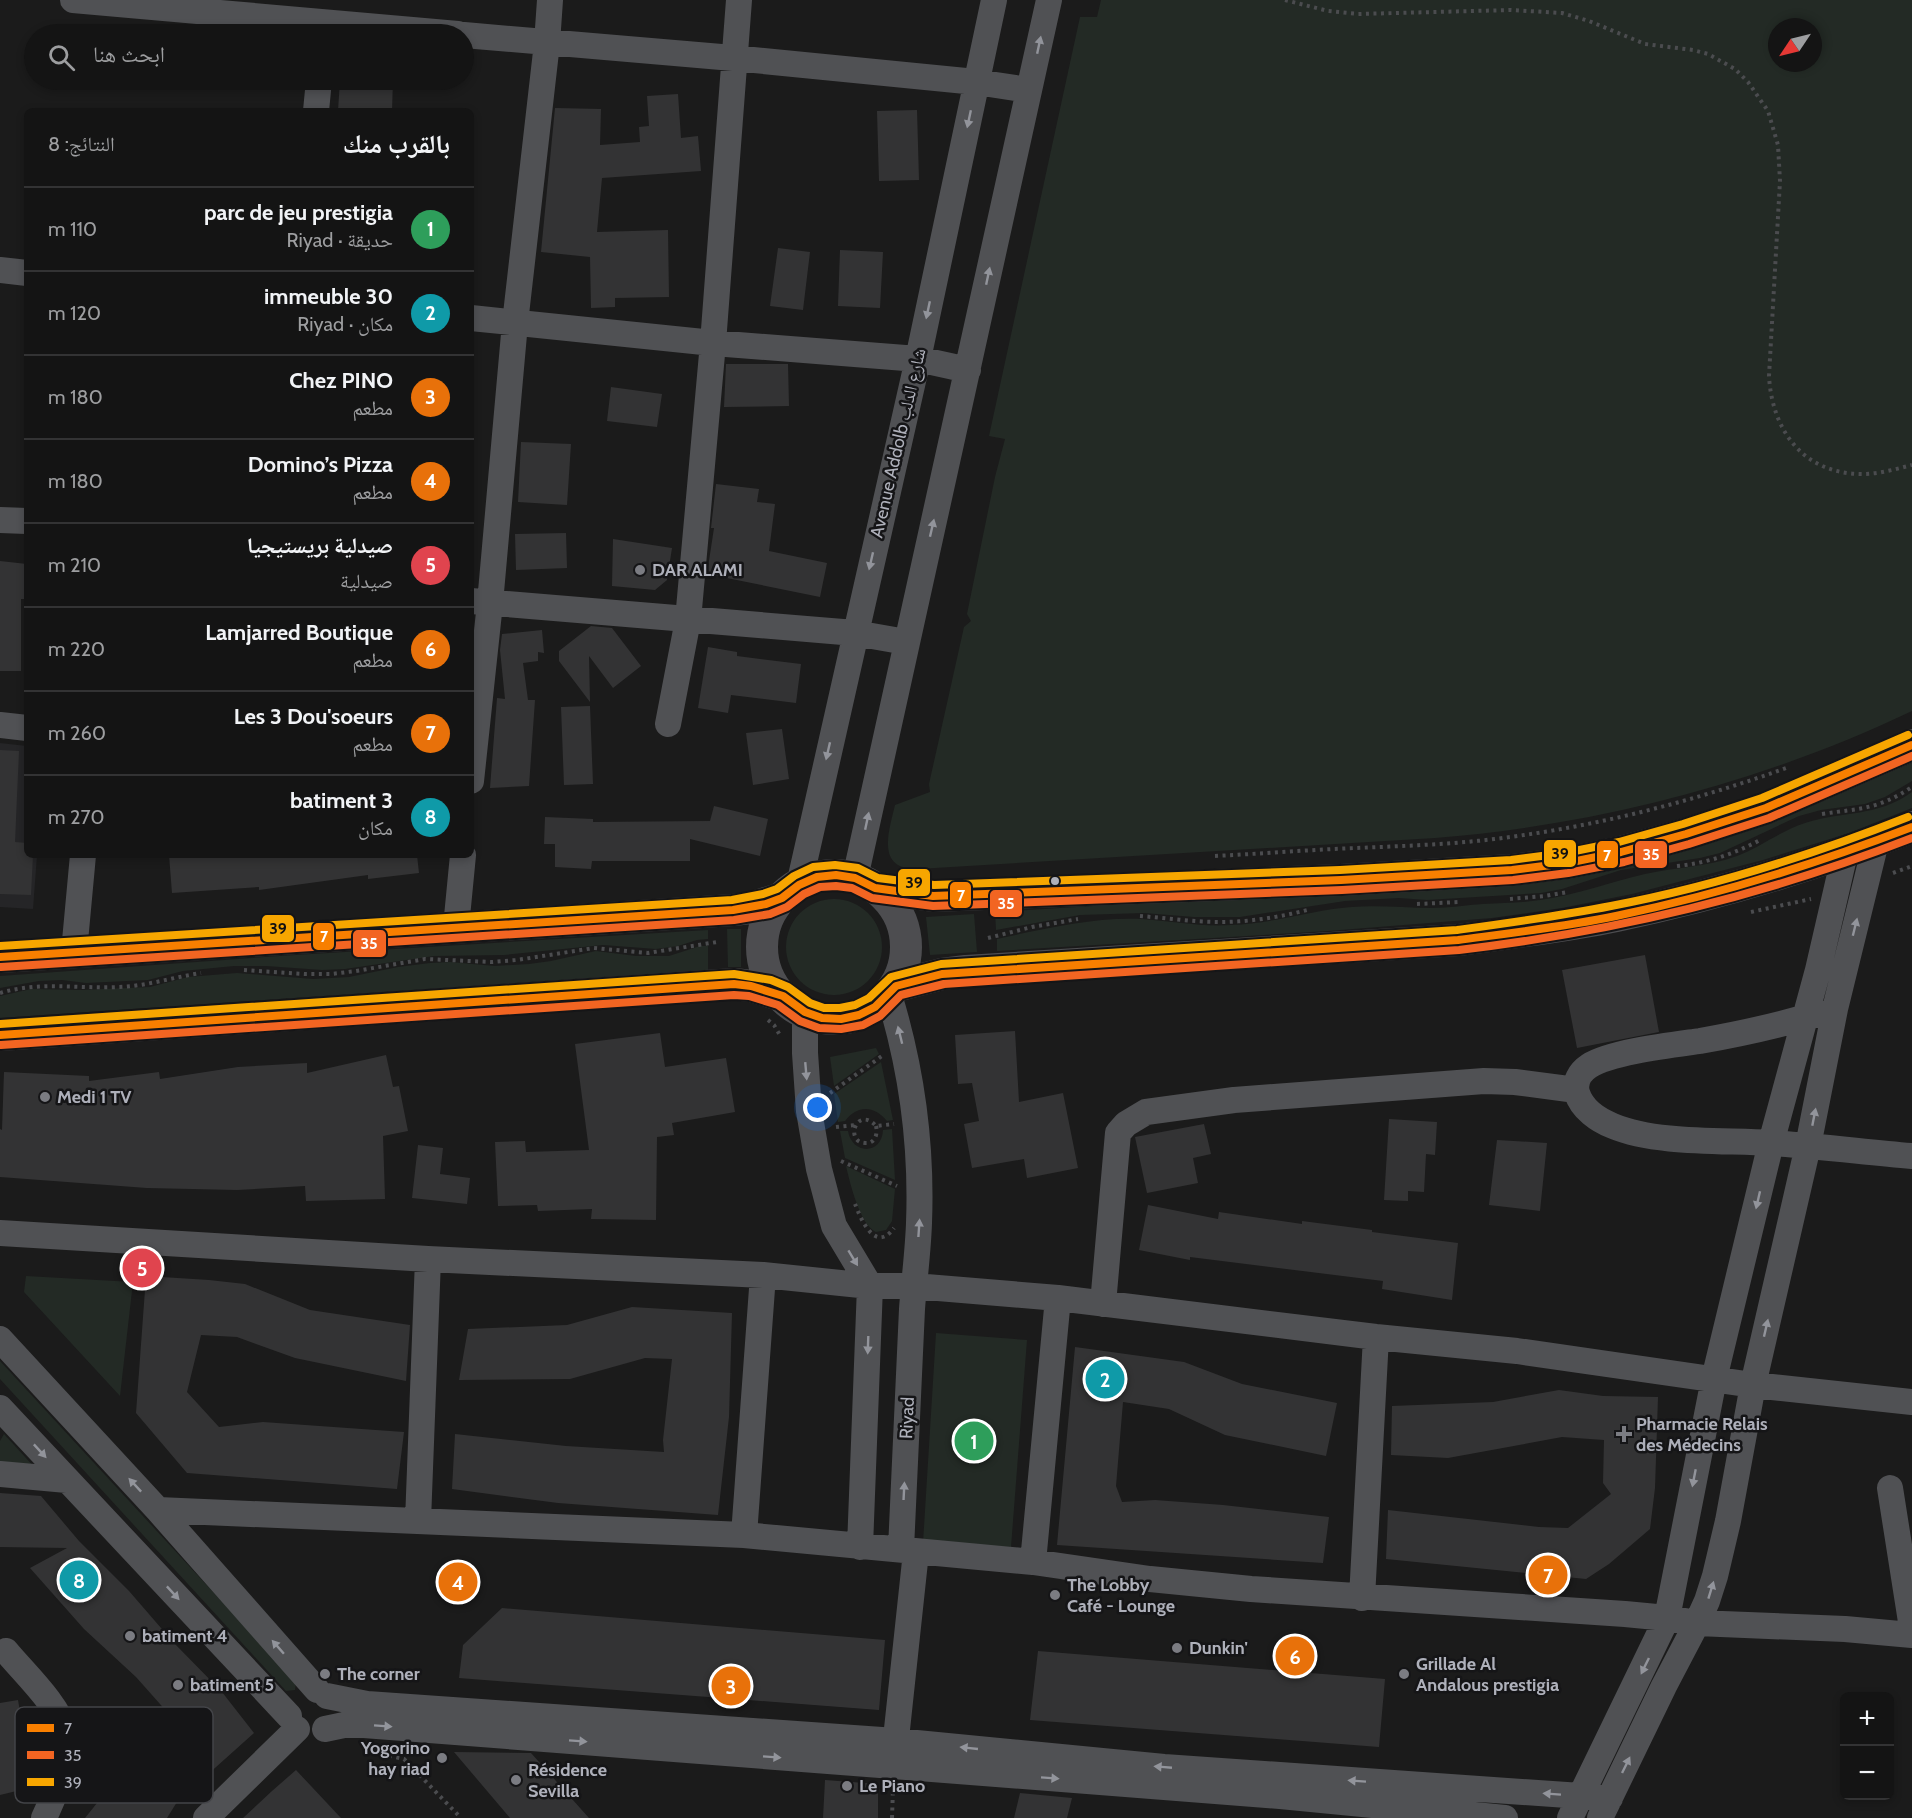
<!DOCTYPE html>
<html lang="ar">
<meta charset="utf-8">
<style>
body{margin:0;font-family:Cabin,"Noto Naskh Arabic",sans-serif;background:#1d1d1d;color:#f1f3f6;direction:rtl}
.controls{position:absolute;right:18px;bottom:18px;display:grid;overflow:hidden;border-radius:9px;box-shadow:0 3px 9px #0003}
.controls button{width:54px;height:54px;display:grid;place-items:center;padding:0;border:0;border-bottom:2px solid #333334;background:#141414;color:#f1f3f6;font:30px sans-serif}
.compass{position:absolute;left:1768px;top:18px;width:54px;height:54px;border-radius:50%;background:#141414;box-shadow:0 3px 9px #0003;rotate:235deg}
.you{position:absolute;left:818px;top:1108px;width:21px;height:21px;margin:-15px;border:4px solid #fff;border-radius:50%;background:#1a73e8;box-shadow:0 0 0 9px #1a73e833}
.badge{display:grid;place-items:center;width:39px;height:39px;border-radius:50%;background:#7b7c82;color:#fff;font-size:20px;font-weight:700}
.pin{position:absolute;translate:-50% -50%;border:3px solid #fff;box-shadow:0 2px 6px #0006}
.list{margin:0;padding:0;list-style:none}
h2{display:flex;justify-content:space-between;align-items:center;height:78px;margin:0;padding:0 24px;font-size:26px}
h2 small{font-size:20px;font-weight:400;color:#9d9ea0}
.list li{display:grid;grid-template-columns:39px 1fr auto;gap:18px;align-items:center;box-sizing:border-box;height:84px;padding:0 24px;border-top:2px solid #333334}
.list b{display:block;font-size:22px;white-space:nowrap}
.list p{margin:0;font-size:20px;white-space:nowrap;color:#9d9ea0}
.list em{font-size:20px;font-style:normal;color:#9d9ea0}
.icon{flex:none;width:33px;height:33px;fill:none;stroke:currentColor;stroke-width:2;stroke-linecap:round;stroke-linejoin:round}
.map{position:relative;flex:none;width:1912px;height:1818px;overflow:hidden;direction:ltr}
.search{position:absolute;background:#141414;box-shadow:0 3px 9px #0003;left:24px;top:24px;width:450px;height:66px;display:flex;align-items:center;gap:15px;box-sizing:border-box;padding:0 21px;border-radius:33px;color:#9d9ea0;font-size:22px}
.panel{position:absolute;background:#141414;box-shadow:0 3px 9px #0003;left:24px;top:108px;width:450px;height:750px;border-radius:9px;direction:rtl}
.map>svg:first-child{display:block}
</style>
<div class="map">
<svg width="1912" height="1818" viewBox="0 0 1912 1818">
<rect width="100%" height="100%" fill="#1b1b1b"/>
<!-- built -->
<path fill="#252527" d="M0 743 27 746V855H37L33 909 0 907Z"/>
<!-- green -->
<path fill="#232a25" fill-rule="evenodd" d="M1101 0H1912V711C1763 782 1599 825 1435 838L918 869C875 870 889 831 895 805L930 792 929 784 964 627 971 621 967 614 995 477 1005 439 989 436 1080 17H1097ZM1777 27H1813V63H1777Z
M1912 763V781L1885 797 1865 804 1821 810 1799 816 1720 853 1700 858 1621 870 1562 889 1541 893 1427 900 1399 898 1345 901 1240 917H1194L1144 913 1080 915 996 930 995 912 1323 892 1377 890 1838 793Z
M1912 792V808L1849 833 1763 860 1632 894 1562 908 1492 918 1328 931 997 951V939C1043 929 1094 917 1141 919 1171 921 1201 927 1231 925 1272 924 1311 910 1352 907 1379 905 1405 908 1432 908 1449 908 1466 905 1483 904 1502 903 1521 903 1540 900 1576 895 1610 882 1645 874 1676 867 1707 867 1737 856 1761 847 1780 831 1805 823 1842 811 1878 817 1912 792Z
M786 947a48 48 0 1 1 96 0a48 48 0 1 1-96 0Z
M974 914 977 952 930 955 926 917Z
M727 929H741V967H728Z
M708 930V939L697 940 678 946 656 949 603 945 504 955 434 956 345 969 322 970 266 966H234L183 971 148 980 86 983 62 980 39 981 0 988V976L279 956Z
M700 946H708V970L0 1018V996L31 989 81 990 150 987 188 977 237 973 313 979 349 977 398 967 430 963 450 962 495 966 529 964 551 961 596 951 636 956H669Z
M876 1048 879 1054 834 1086 830 1057Z
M881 1062 893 1120 887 1121C874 1105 857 1105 845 1121L838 1122 834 1094Z
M892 1129 895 1180 845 1158 840 1131H848C852 1155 882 1155 883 1130Z
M846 1166 895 1189 892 1221 886 1230 876 1232C860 1225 850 1183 846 1166Z
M26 1276 133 1282 120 1396 24 1292Z
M936 1333 1027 1340 1011 1547 923 1543Z
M0 1361 296 1682 295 1690 286 1691 0 1379Z
M4 1434 36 1469 0 1464V1441Z"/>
<!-- building -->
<path fill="#333334" d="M340 80H393L392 111H338Z
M678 94 681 138 698 136 701 171 602 178 597 232 668 230 669 297 615 298V307L591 308 590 257 541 252 555 108 601 109 600 145 640 142 639 127 649 126 647 96Z
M917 110 919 180 879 181 877 111Z
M778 248 810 252 803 310 770 306Z
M840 250 883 252 880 308 838 306Z
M726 364H788L789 406 724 407Z
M611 387 662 394 657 427 607 421Z
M521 442 571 444 567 505 518 502Z
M716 484 759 489 757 502 775 504 769 551 827 563 820 597 707 574 714 528H711Z
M566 533 567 568 516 570 515 534Z
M613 539 672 548 667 580 655 590 612 586Z
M0 561 27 564 24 599H21V671H0Z
M591 626 612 628 641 666 613 688 589 656 590 702 559 661V651Z
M542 630 544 653 538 652V661L523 663 528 700H535L529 786 490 788 497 698 505 699 500 650 502 634Z
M708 647 737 652V656L801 664 796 703 731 695 728 713 698 708Z
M590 706 593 784 564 785 561 707Z
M782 729 789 779 753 785 746 733Z
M0 750 19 751 15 842 27 843V855H33L31 895 0 894Z
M714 806 768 819 760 856 690 839V861H592L591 869 555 867V844H544L545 817 593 819V822L710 821Z
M169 855H417L419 873 368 879V875L259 890V887L172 893Z
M1645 955 1659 1032 1577 1048 1562 970Z
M1015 1031 1019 1102 1063 1093 1078 1168 1027 1178 1024 1159 972 1168 964 1124 979 1121 972 1083 958 1084 955 1035Z
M660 1033 665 1067 726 1058 735 1112 672 1123 674 1135 657 1137 656 1220 591 1219 592 1209 538 1211 537 1205 498 1206 495 1142 525 1141 526 1152 589 1150 575 1044Z
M386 1055 393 1087 399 1086 408 1131 383 1136 385 1199 306 1201 305 1186 237 1190 147 1188 0 1177V1129L2 1130 4 1072 89 1076V1081L159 1072 160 1079 238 1067 307 1063V1073Z
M1389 1119 1437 1122 1435 1155 1426 1154 1424 1192 1408 1191V1201L1384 1200Z
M1204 1124 1211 1154 1193 1158 1198 1183 1147 1193 1135 1137Z
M1497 1140 1547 1143 1540 1211 1489 1205Z
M418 1145 443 1148 440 1174 470 1178 467 1204 412 1198Z
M1148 1205 1218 1219 1219 1212 1302 1224V1221L1372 1230V1232L1458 1243 1452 1300 1382 1289 1383 1281 1190 1257V1260L1139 1250Z
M146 1276 209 1280 245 1284 310 1310 410 1325 406 1381 295 1358 237 1337 201 1335 187 1392 219 1427 263 1422 404 1432 397 1489 187 1473 136 1413Z
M632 1307 732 1313 729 1417 718 1515 558 1503 452 1489 455 1434 566 1446 664 1452 663 1440 672 1359 645 1358 570 1379 459 1380 468 1329 567 1325Z
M1075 1347 1184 1362 1242 1384 1337 1403 1326 1456 1225 1435 1169 1409 1123 1402 1116 1486 1122 1502 1155 1500 1223 1505 1329 1517 1323 1563 1057 1545Z
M1559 1390 1603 1396 1658 1397 1655 1488 1650 1529 1609 1564 1586 1579 1386 1559 1388 1510 1539 1527 1568 1528 1611 1494 1603 1483 1604 1440 1562 1437 1448 1458 1391 1455 1392 1406 1493 1402Z
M0 1493 41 1496 79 1541 129 1591 174 1643 222 1692 254 1733 177 1802 167 1818H85L130 1762 184 1731 136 1677 84 1629 30 1568 67 1548 0 1547Z
M502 1608 885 1640 879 1710 459 1678 463 1645Z
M1038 1651 1385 1679 1379 1747 1030 1720Z
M18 1700 33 1787 0 1795V1703Z
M454 1752 531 1753 589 1818H510Z
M296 1770 341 1818H243L272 1791Z
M825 1780 878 1784V1818H823Z
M1020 1793 1072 1798 1067 1818H1014Z"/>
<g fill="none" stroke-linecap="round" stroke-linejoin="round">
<!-- path -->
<path stroke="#4b4c4f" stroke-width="4" stroke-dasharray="3 4.5" stroke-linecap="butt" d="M1285 0 1328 11 1358 14 1511 10 1562 13 1589 21 1645 44 1693 50 1708 54 1735 69 1748 82 1768 111 1778 145 1780 181 1769 376C1772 430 1803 474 1862 474 1879 474 1896 469 1912 465
M1822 814C1861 808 1877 810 1912 787
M1215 856C1255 854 1294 851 1333 849 1397 846 1461 845 1524 835 1614 822 1703 798 1789 767
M1677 866C1707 863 1734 854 1760 840
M1893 873 1912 866
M1510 899 1545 896 1568 892
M1417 904 1460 902
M1751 912 1811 899
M1140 916C1166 918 1193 922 1219 922 1250 922 1281 917 1311 909
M988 938 1032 927 1078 919
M244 970 304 974H331L356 971 425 959 492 962 517 960 594 948 648 953 717 942
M0 993C40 981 78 989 119 987 147 986 174 977 201 973
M768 1020 774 1025 781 1037
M830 1093 882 1056
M876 1126C878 1134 875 1144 865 1143 844 1142 857 1105 876 1126L894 1124
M836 1127 855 1125
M841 1161 897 1186
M855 1204C861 1219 875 1254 894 1228
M367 1751 404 1759 461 1818
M892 1818 893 1789"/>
<!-- minor -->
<path stroke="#505154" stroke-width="26" d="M73 0 458 34
M464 35 733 58 976 82 1029 90
M316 111 319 80
M0 270 27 273
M471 318 713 343 918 359 968 370
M0 520 27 521
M471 601 855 633 906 642
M668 724 688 620 713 343 739 0
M0 725 27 728
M471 781 490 603 515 323 547 43 550 0
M855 878 1049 0
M799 885 918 359 994 0
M456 927 463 855
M74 952 83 855
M889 995C912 1070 922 1145 919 1223 918 1252 914 1281 912 1309 909 1389 905 1469 901 1549
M805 1012V1053L809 1111 819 1169 834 1226 870 1286 860 1547
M1820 1013C1781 1025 1740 1034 1700 1041 1672 1045 1611 1052 1589 1066 1580 1072 1574 1082 1577 1093 1582 1109 1598 1120 1613 1126 1656 1144 1724 1140 1771 1143 1818 1146 1865 1152 1912 1156
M0 1233 428 1259 763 1275 870 1286H914L1058 1298 1376 1337 1517 1351 1753 1385 1912 1402
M1103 1304 1118 1133 1126 1124 1146 1112 1234 1100 1484 1081 1515 1082 1576 1090
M0 1339 158 1510 317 1690
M0 1408 289 1716
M0 1474 67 1480
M1890 1488 1912 1628
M158 1510 744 1535 1033 1562 1150 1579 1251 1589 1625 1614 1667 1618 1697 1623 1845 1629 1912 1635
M418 1521 428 1259
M744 1535 763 1275
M1033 1562 1058 1298
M1362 1598 1376 1337
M6 1651C25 1674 58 1704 66 1733 72 1758 54 1796 44 1818
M327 1696 367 1704 896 1741 1164 1767 1610 1798
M325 1729 344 1725H364L1280 1796 1505 1818
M894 1757 916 1552
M206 1818 297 1729
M1570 1818 1667 1618 1714 1379 1771 1143 1818 970 1845 853
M1600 1818 1664 1686 1697 1623 1707 1601 1715 1576 1728 1521 1753 1385 1808 1146 1835 1009 1876 842"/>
<!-- major -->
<path stroke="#4d4d50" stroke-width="32" d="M762 947a72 72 0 1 1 144 0a72 72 0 1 1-144 0Z
M875 888 933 896 985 894 1341 880 1512 870 1567 863 1621 852 1686 834 1766 808 1912 745
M0 957 733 910 750 908 782 898
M896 986 942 974 966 971 1458 940C1510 933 1564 927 1616 916 1717 895 1816 865 1912 827
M0 1035 734 984 751 986 783 996"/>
<!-- bus-1 casing -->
<g stroke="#151517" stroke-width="12">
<path id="bus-1" d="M0 957 733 910 766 904 782 898 799 885 817 877 836 875 855 878 875 888 933 896 1341 880 1512 870 1567 863 1621 852 1686 834 1766 808 1912 745
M0 1035 734 984 751 986 783 996 805 1012 822 1018 841 1019 859 1015 875 1007 896 986 942 974 1458 940C1511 933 1564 927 1616 916 1717 895 1816 864 1912 827"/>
</g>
<!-- bus-2 casing -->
<g stroke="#151517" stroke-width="12">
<path id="bus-2" d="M1 967 734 920 770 914 787 907 804 894 820 887 836 886 852 888 872 898 933 906 1342 890 1513 880 1568 873 1624 862 1689 844 1769 818 1912 756
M1 1045 734 995 749 996 778 1005 800 1021 819 1028 841 1029 863 1025 880 1016 901 995 944 984 1459 950C1618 931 1763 896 1912 838"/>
</g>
<!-- bus-3 casing -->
<g stroke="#151517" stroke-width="12">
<path id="bus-3" d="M0 946 732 900 763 894 777 889 794 876 813 867 835 865 858 868 878 878 934 885 1340 870 1511 860 1565 853 1619 842 1683 824 1762 798 1908 735
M0 1024 734 974 771 980 788 987 810 1003 824 1008H840L855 1005 869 998 891 977 941 964 1457 930C1508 923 1560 916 1611 906 1712 887 1812 855 1908 817"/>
</g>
<!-- bus-1 -->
<use href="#bus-1" stroke="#f87f00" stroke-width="8"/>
<!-- bus-2 -->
<use href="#bus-2" stroke="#f26522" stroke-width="8"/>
<!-- bus-3 -->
<use href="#bus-3" stroke="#f7a600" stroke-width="8"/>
</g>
<!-- one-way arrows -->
<defs><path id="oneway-solid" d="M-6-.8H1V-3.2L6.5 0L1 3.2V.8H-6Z" transform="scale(1.5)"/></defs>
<g fill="#92949b">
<use href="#oneway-solid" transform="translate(1039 45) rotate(-78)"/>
<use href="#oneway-solid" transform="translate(969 119) rotate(102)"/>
<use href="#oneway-solid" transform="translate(988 276) rotate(-78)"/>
<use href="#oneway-solid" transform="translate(928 310) rotate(102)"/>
<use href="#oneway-solid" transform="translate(932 528) rotate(-77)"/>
<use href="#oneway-solid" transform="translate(871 561) rotate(103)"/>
<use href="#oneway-solid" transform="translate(828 751) rotate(103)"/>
<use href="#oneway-solid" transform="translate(867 821) rotate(-78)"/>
<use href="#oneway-solid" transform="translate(1855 927) rotate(-76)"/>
<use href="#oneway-solid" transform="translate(900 1035) rotate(-104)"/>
<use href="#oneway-solid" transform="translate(806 1071) rotate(85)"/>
<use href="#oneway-solid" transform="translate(1814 1117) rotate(-79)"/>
<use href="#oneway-solid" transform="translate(1758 1200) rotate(103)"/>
<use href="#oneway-solid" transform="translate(919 1228) rotate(-86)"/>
<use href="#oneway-solid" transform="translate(853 1258) rotate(59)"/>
<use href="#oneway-solid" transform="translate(1766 1328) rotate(-77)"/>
<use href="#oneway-solid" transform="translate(868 1345) rotate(92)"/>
<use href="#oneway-solid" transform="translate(40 1451) rotate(47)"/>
<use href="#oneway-solid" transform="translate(1694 1478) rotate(101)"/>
<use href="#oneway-solid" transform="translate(135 1485) rotate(-133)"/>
<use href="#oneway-solid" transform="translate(904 1491) rotate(-87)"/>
<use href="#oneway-solid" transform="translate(1711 1590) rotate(-73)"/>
<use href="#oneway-solid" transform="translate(173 1593) rotate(47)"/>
<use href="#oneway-solid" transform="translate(278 1647) rotate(-131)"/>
<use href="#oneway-solid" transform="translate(1645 1666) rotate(116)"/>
<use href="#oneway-solid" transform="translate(383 1726) rotate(4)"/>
<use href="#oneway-solid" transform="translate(578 1741) rotate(4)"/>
<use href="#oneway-solid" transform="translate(969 1748) rotate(-174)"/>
<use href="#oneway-solid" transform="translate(772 1757) rotate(4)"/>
<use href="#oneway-solid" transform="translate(1626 1765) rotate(-64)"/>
<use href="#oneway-solid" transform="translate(1163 1767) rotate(-175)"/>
<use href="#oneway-solid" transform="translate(1050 1778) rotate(4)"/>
<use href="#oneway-solid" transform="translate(1357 1781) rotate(-176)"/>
<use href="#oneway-solid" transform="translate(1552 1794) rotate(-176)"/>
</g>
<!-- markers -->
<g fill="#7b7c82" stroke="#151517" stroke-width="2">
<circle cx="640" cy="570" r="6"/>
<circle cx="45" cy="1097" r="6"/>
<path d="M1621 1425h6v6h6v6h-6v6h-6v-6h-6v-6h6z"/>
<circle cx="1055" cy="1595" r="6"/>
<circle cx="130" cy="1636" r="6"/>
<circle cx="1177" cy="1648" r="6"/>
<circle cx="325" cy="1674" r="6"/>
<circle cx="1404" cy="1674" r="6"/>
<circle cx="178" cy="1685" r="6"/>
<circle cx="442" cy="1758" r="6"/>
<circle cx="516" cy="1780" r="6"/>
<circle cx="847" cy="1786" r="6"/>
</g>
<circle fill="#aeb0ba" stroke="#151517" stroke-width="2" cx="1055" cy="881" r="5"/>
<g text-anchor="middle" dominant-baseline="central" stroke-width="5" stroke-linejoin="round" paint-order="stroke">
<!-- street labels -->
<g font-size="18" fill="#aeb0ba" stroke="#151517">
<text transform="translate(898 443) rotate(-77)">Avenue Addolb شارع الدلب</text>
<text transform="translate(907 1418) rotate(-87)">Riyad</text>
</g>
<!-- poi labels -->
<g font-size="18" font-weight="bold" fill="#aeb0ba" stroke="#151517" text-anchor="start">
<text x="652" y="570">DAR ALAMI</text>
<text x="57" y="1097">Medi 1 TV</text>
<text x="1636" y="1424">Pharmacie Relais<tspan x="1636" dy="21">des Médecins</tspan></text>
<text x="1067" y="1585">The Lobby<tspan x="1067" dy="21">Café - Lounge</tspan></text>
<text x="142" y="1636">batiment 4</text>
<text x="1189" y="1648">Dunkin'</text>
<text x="1416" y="1664">Grillade Al<tspan x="1416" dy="21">Andalous prestigia</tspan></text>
<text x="337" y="1674">The corner</text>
<text x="190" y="1685">batiment 5</text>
<text x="430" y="1748" text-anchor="end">Yogorino<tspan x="430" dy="21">hay riad</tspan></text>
<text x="528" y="1770">Résidence<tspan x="528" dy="21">Sevilla</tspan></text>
<text x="859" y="1786">Le Piano</text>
</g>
</g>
<!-- legend -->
<rect x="15" y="1707" width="198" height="96" rx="9" fill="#151517" stroke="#434448" stroke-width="1.5"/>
<rect x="27" y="1724" width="27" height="8" fill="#f87f00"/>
<rect x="27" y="1751" width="27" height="8" fill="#f26522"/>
<rect x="27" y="1778" width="27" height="8" fill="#f7a600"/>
<g font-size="16" fill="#aeb0ba">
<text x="64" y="1734">7</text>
<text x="64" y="1761">35</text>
<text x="64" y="1788">39</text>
</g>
<g stroke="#151517" stroke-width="2">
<rect x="1543" y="839" width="34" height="29" rx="6" fill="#f7a600"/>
<rect x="1634" y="840" width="34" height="29" rx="6" fill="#f26522"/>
<rect x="1596" y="840" width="23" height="29" rx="6" fill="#f87f00"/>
<rect x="897" y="868" width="34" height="29" rx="6" fill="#f7a600"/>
<rect x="949" y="881" width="23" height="28" rx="6" fill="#f87f00"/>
<rect x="989" y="889" width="34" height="29" rx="6" fill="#f26522"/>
<rect x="261" y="914" width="34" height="29" rx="6" fill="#f7a600"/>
<rect x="312" y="922" width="23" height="29" rx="6" fill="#f87f00"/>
<rect x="352" y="929" width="35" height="29" rx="6" fill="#f26522"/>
</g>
<g font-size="16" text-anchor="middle" font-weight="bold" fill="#fff">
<text x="1651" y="860">35</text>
<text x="1607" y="861">7</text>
<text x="961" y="901">7</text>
<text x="1006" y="909">35</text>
<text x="324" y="942">7</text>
<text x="369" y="949">35</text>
</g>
<g font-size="16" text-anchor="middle" font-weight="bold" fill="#111">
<text x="1560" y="859">39</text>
<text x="914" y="888">39</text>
<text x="278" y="934">39</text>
</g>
</svg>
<div class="controls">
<button>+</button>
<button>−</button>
</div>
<svg class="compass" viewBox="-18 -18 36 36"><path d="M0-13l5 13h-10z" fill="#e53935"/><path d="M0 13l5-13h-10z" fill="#9d9ea0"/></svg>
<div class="you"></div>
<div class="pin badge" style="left:974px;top:1441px;background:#2e9e5b">1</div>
<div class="pin badge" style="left:1105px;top:1379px;background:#0f9aa8">2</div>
<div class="pin badge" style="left:731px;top:1686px;background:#e8710a">3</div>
<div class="pin badge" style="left:458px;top:1582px;background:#e8710a">4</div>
<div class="pin badge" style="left:142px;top:1268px;background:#e0444e">5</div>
<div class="pin badge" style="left:1295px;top:1656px;background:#e8710a">6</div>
<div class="pin badge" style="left:1548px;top:1575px;background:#e8710a">7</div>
<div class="pin badge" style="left:79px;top:1580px;background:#0f9aa8">8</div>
<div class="search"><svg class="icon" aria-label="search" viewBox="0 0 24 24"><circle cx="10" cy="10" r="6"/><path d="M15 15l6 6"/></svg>ابحث هنا</div>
<section class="panel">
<h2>بالقرب منك<small>النتائج: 8</small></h2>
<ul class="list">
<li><span class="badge" style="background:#2e9e5b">1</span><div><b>parc de jeu prestigia</b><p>حديقة · Riyad</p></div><em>110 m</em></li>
<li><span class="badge" style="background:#0f9aa8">2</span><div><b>immeuble 30</b><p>مكان · Riyad</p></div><em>120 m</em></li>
<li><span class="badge" style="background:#e8710a">3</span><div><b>Chez PINO</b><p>مطعم</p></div><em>180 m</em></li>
<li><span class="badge" style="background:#e8710a">4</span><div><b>Domino’s Pizza</b><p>مطعم</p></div><em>180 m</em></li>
<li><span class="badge" style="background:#e0444e">5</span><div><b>صيدلية بريستيجيا</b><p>صيدلية</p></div><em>210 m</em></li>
<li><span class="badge" style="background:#e8710a">6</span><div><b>Lamjarred Boutique</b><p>مطعم</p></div><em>220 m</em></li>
<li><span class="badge" style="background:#e8710a">7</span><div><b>Les 3 Dou'soeurs</b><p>مطعم</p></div><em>260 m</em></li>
<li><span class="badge" style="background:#0f9aa8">8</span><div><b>batiment 3</b><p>مكان</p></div><em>270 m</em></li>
</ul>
</section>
</div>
